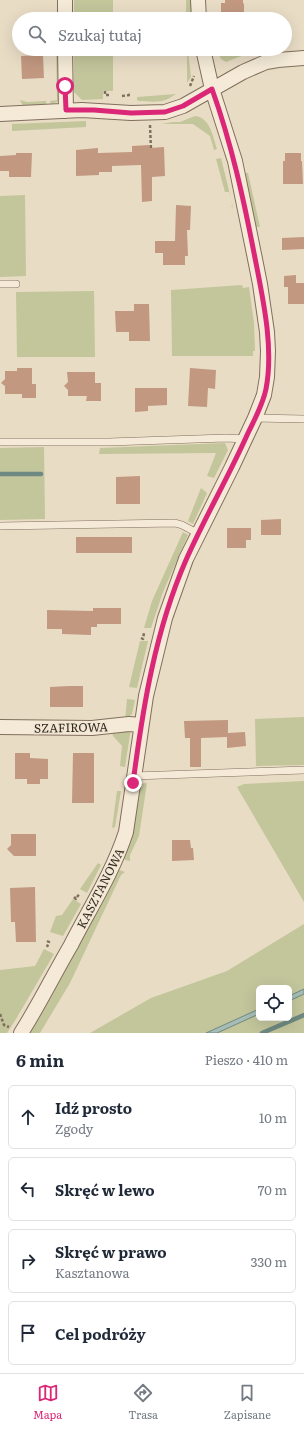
<!DOCTYPE html>
<html lang="pl">
<meta charset="utf-8">
<style>
body{margin:0;font-family:Literata,serif;background:#f2f2f3;color:#1f2937}
.controls{position:absolute;right:12px;bottom:12px;display:grid;overflow:hidden;border-radius:6px;box-shadow:0 4px 16px #0002}
.controls button{width:36px;height:36px;display:grid;place-items:center;padding:0;border:0;border-bottom:1px solid #e0e1e3;background:#fff;color:#1f2937;font:20px sans-serif}
.stop{position:absolute;width:12px;height:12px;margin:-9px;border:3px solid #db2777;border-radius:50%;background:#fff}
.stop.end{background:#db2777;border-color:#fff;box-shadow:0 1px 4px #0008}
.list{margin:0;padding:0;list-style:none}
h2{display:flex;justify-content:space-between;align-items:center;height:52px;margin:0;padding:0 16px;font-size:17px}
h2 small{font-size:13px;font-weight:400;color:#747a83}
.list li{display:grid;grid-template-columns:26px 1fr auto;gap:12px;align-items:center;box-sizing:border-box;height:64px;margin:0 8px 8px;padding:0 8px;border:1px solid #e0e1e3;border-radius:6px}
.list b{display:block;font-size:15px;white-space:nowrap}
.list p{margin:0;font-size:13px;white-space:nowrap;color:#747a83}
.list em{font-size:13px;font-style:normal;color:#747a83}
.icon{flex:none;width:22px;height:22px;fill:none;stroke:currentColor;stroke-width:2;stroke-linecap:round;stroke-linejoin:round}
.map{position:relative;flex:none;width:304px;height:1033px;overflow:hidden}
.search{position:absolute;background:#fff;box-shadow:0 4px 16px #0002;left:12px;right:12px;top:12px;height:44px;display:flex;align-items:center;gap:10px;box-sizing:border-box;padding:0 14px;border-radius:22px;color:#747a83;font-size:15px}
.sheet{height:340px;background:#fff}
nav{display:flex;justify-content:space-around;align-items:center;box-sizing:border-box;height:56px;border-top:1px solid #e0e1e3;background:#fff;font-size:11px;color:#747a83}
nav a{display:grid;justify-items:center;gap:2px}
nav .on{color:#db2777}
.map>svg:first-child{display:block}
</style>
<div class="map">
<svg width="304" height="1033" viewBox="0 0 304 1033">
<rect width="100%" height="100%" fill="#e8dcc5"/>
<!-- green -->
<path fill="#c3c59b" d="M74 0H113V19H74Z
M186 0H191V19H186Z
M56 49H59V98L57 102 51 104 50 101 57 100Z
M74 49H113V91H103V99L82 100 74 92Z
M187 49H193V51L188 52 191 77 187 83Z
M229 49H259L226 62 221 59 219 55 222 53H229Z
M176 94C172 96 169 99 165 100 157 103 147 101 139 101L137 100V97Z
M20 100 27 102 46 101V104L23 106Z
M195 116C210 117 213 137 217 149L214 150 210 136 193 124H161L173 122H180Z
M86 121V127L12 131V124Z
M221 158 233 207H230L233 206 229 192H225L216 159Z
M243 173H248L260 227H254Z
M25 195 26 276 0 277V196Z
M242 285 243 288 249 287 254 323 255 351H253V356H172L171 290Z
M94 291 95 357H17L16 292Z
M225 443 228 450 214 478 207 476 216 453 99 454 100 448Z
M44 447 45 519 0 520V448Z
M201 488 207 493 193 524 188 521Z
M183 532 188 535 163 592 151 628H144L152 601Z
M140 641H148L137 688 129 687Z
M127 699 135 700 132 714 125 721Z
M304 717V765L256 766 255 719Z
M131 728 125 767 120 766 122 746 113 736 112 732Z
M304 781V902L237 787 244 784Z
M147 783 139 836 130 855V861L125 860 123 856 139 784Z
M117 791H121L115 827 112 828Z
M98 863 101 865 87 893 80 889Z
M117 869 125 872 121 875 70 983 40 1033H30L52 996Z
M73 899 81 904 63 936 50 932 56 916 62 915Z
M304 924V989L289 996V988H259V1009L206 1033H90L151 998 227 971Z
M44 949 54 954 16 1019 7 1033H0V970L35 966Z
M304 994V1033H217L259 1014V1018H289V1001Z"/>
<!-- water -->
<path fill="#a6bcb5" stroke="#6e8981" d="M304 989V994L289 1001V996Z
M259 1009V1014L217 1033H206Z"/>
<g fill="none" stroke-linecap="round" stroke-linejoin="round">
<!-- stream -->
<path stroke="#6e8981" stroke-width="4.5" d="M0 474H41
M262 1033 304 1015"/>
</g>
<!-- building -->
<path fill="#c29880" d="M225 0H243V3L244 4V18L221 19V3H225Z
M43 55 44 78 22 79 21 56Z
M149 145 150 148 164 147 165 176 152 177V201L142 202 141 165 112 166V172H99V175L76 176V150L98 148V153L132 152V146Z
M16 153H32L31 177H9V171H0V156L16 155Z
M285 153H301V161H302L303 184H283V161H285Z
M176 205 191 206 190 230H187L188 256H185V265H163V253H155V241H175Z
M304 237V249L282 250V238Z
M296 275V283H304V304H288V287H284V276Z
M134 304H149L150 341H129V332H116L115 311H134Z
M17 368H32V384H36V398H22V394H5V386L1 383 5 379V371H17Z
M190 368 216 370 215 389 208 388 207 407 188 406Z
M67 372H95V383H101V401H86L87 396H68V390L64 386 68 382Z
M135 388H167V405L148 406V411L135 412Z
M140 476V504H116V477Z
M281 519V535H261V520Z
M227 528H251V540H246V548H227Z
M76 537H132V553H76Z
M93 608H121V624H97V627H91V635L62 634V629H47V610L93 611Z
M69 686H83V707H50V687Z
M228 720V733L245 732 246 746 227 748V737L201 738V767H190V738H185L184 721Z
M15 753H30V758L48 759V779H40V784H27V779H15Z
M73 753H94V803H72Z
M11 834H36V856H14L7 849 11 845Z
M172 840H190L191 848H193L194 860 172 861Z
M35 887 36 942H16L15 922H11L10 888Z"/>
<g fill="none" stroke-linecap="round" stroke-linejoin="round">
<!-- lane casing -->
<g stroke="#816f5d" stroke-width="8">
<path id="lane" d="M0 284H16
M255 418 304 419
M0 442H109L226 438 246 439
M0 526 175 523 182 525 199 534
M134 776 304 770"/>
</g>
<!-- street casing -->
<g stroke="#816f5d" stroke-width="16">
<path id="street" d="M65 0V19
M198 0 199 19
M65 49 66 111
M0 114 82 110 131 113 165 112 183 106 243 72 266 62 278 60 304 58
M0 727 92 728 129 724 141 725
M21 1033C39 1005 54 974 71 945 90 908 113 872 126 832L146 696 165 618 186 559 232 467 255 418 264 395 267 377 268 351 267 332 260 284 254 254 235 161 212 89 203 49"/>
</g>
<!-- path -->
<path stroke="#816f5d" stroke-width="2.5" stroke-dasharray="3 2" stroke-linecap="butt" d="M217 51 228 50
M190 86 194 76
M105 91V95H109
M122 96 130 95 129 93
M150 125 151 150
M141 638 143 639 144 633
M74 897 76 899 79 894
M47 941 49 942 47 947
M0 1014 4 1025 9 1027"/>
<!-- lane -->
<use href="#lane" stroke="#f4ead7" stroke-width="7"/>
<!-- street -->
<use href="#street" stroke="#f4ead7" stroke-width="14"/>
</g>
<g fill="none" stroke-linecap="round" stroke-linejoin="round">
<!-- route -->
<path stroke="#db2777" stroke-width="5" d="M65 86 66 110H94L131 113 165 112 183 106 212 89C232 145 244 201 255 258 263 299 274 348 266 389 263 404 255 419 248 433 229 476 205 517 186 560 155 631 143 707 133 783"/>
</g>
<g text-anchor="middle" dominant-baseline="central" stroke-width="3" stroke-linejoin="round" paint-order="stroke">
<!-- street labels -->
<g font-size="12" fill="#332820" stroke="#f1e7d4">
<text transform="translate(71 727) rotate(-1)">SZAFIROWA</text>
<text transform="translate(100 888) rotate(-63)">KASZTANOWA</text>
</g>
</g>
</svg>
<div class="controls">
<button><svg class="icon" aria-label="locate" viewBox="0 0 24 24"><circle cx="12" cy="12" r="6"/><path d="M12 2v4M12 18v4M2 12h4M18 12h4"/></svg></button>
</div>
<div class="stop" style="left:65px;top:86px"></div>
<div class="stop end" style="left:133px;top:783px"></div>
<div class="search"><svg class="icon" aria-label="search" viewBox="0 0 24 24"><circle cx="10" cy="10" r="6"/><path d="M15 15l6 6"/></svg>Szukaj tutaj</div>
</div>
<section class="sheet">
<h2>6 min<small>Pieszo · 410 m</small></h2>
<ul class="list">
<li><svg class="icon" aria-label="ahead" viewBox="0 0 24 24"><path d="M12 20V5M6 11l6-6 6 6"/></svg><div><b>Idź prosto</b><p>Zgody</p></div><em>10 m</em></li>
<li><svg class="icon" aria-label="left" viewBox="0 0 24 24"><path d="M17 20v-9H6M10 6l-5 5 5 5"/></svg><div><b>Skręć w lewo</b></div><em>70 m</em></li>
<li><svg class="icon" aria-label="right" viewBox="0 0 24 24"><path d="M7 20v-9h11M14 6l5 5-5 5"/></svg><div><b>Skręć w prawo</b><p>Kasztanowa</p></div><em>330 m</em></li>
<li><svg class="icon" aria-label="arrive" viewBox="0 0 24 24"><path d="M6 21V4h12l-3 4 3 4H6"/></svg><div><b>Cel podróży</b></div></li>
</ul>
</section>
<nav>
<a class="on"><svg class="icon" aria-label="map" viewBox="0 0 24 24"><path d="M3 6l6-2 6 2 6-2v14l-6 2-6-2-6 2zM9 4v14M15 6v14"/></svg>Mapa</a>
<a><svg class="icon" aria-label="directions" viewBox="0 0 24 24"><path d="M12 3l9 9-9 9-9-9zM9 14v-3h6M13 9l2 2-2 2"/></svg>Trasa</a>
<a><svg class="icon" aria-label="saved" viewBox="0 0 24 24"><path d="M7 4h10v16l-5-4-5 4z"/></svg>Zapisane</a>
</nav>
